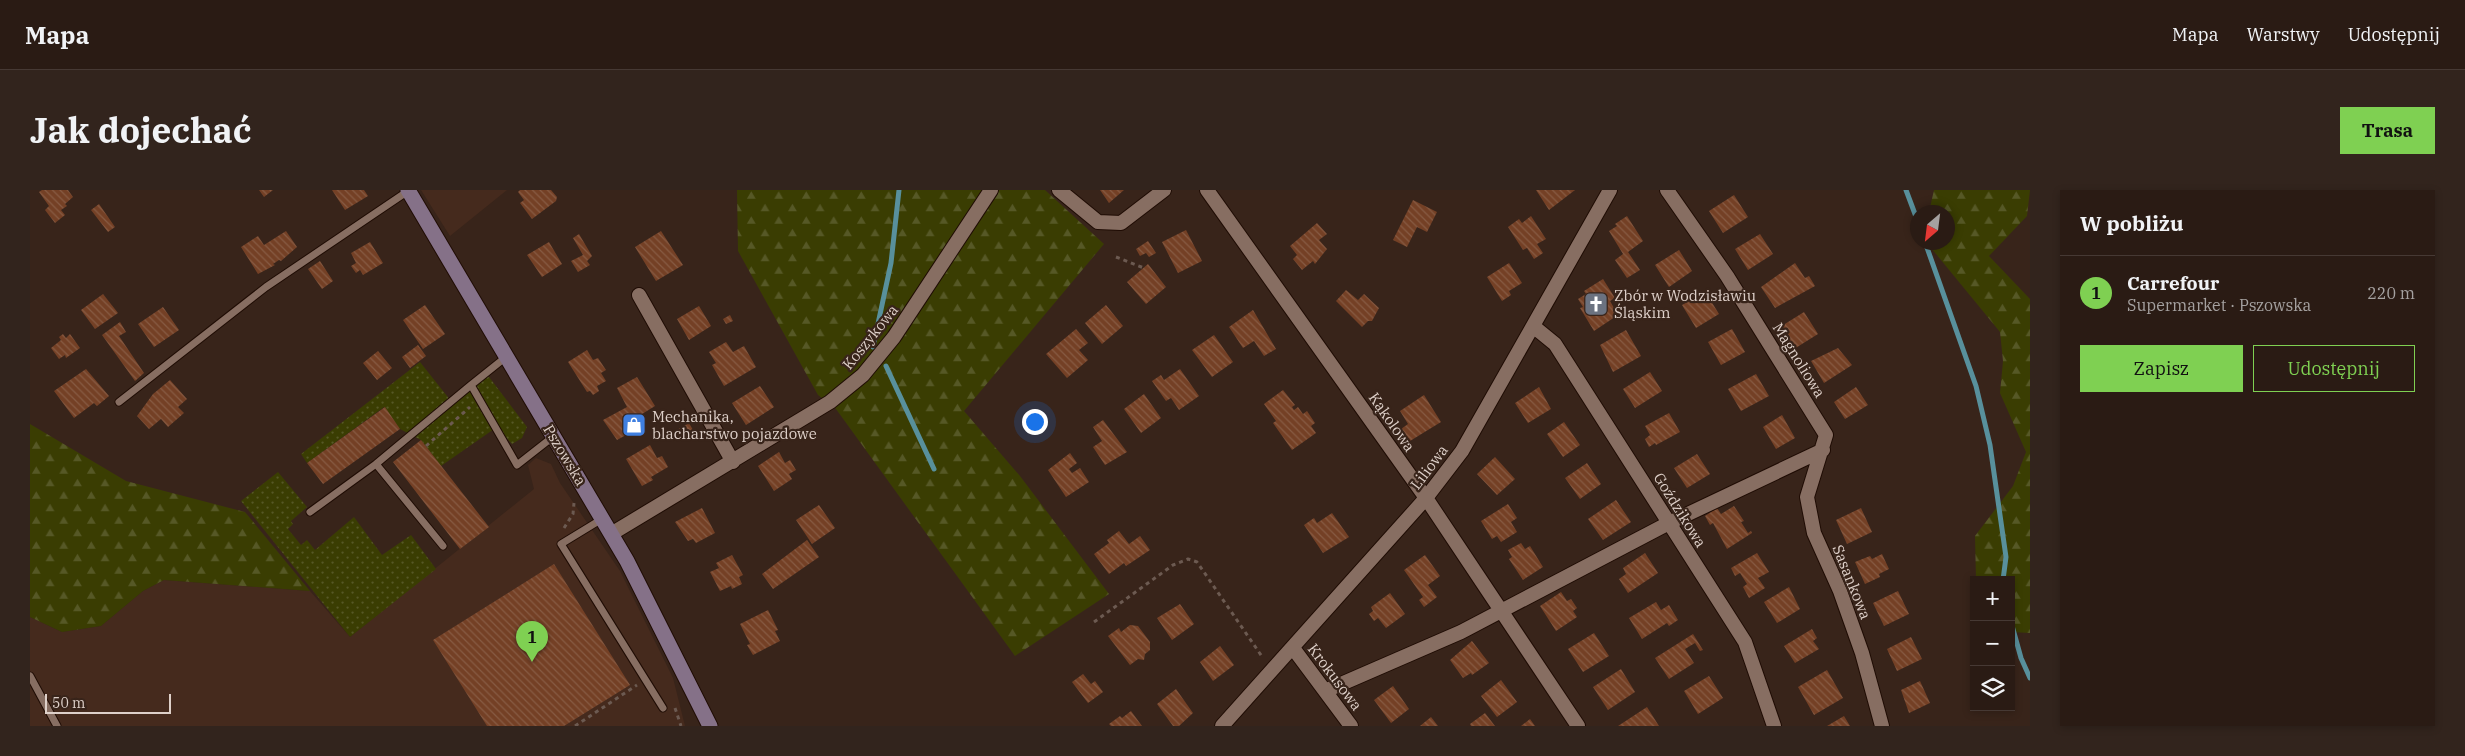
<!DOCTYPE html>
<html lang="pl">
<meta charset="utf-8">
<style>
body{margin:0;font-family:"IBM Plex Serif",serif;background:#32241d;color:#f1f3f6}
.controls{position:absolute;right:15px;bottom:15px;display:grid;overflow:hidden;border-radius:0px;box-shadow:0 2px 8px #0003}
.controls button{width:45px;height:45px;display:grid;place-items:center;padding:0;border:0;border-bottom:1px solid #463934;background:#2a1b14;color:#f1f3f6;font:25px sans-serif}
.compass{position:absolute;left:1880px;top:15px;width:45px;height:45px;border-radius:50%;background:#2a1b14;box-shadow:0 2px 8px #0003;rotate:208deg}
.scale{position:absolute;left:15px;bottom:12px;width:126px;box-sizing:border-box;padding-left:5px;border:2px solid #ded0c9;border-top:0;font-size:14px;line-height:18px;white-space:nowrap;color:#ded0c9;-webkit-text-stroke:4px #38241a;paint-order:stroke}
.you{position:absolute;left:1004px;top:231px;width:18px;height:18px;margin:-12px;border:4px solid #fff;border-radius:50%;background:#1a73e8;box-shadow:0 0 0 8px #1a73e833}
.badge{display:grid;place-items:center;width:32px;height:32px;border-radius:50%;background:#7fd052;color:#111;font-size:16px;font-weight:700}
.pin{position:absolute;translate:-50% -41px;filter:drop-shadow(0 1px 2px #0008)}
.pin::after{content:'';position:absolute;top:26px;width:18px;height:15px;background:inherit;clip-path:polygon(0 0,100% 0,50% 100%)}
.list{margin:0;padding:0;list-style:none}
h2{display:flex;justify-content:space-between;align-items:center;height:65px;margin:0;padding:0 20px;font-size:21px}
h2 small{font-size:16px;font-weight:400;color:#a5a1a0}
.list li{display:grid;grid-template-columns:32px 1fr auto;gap:15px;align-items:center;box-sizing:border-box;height:75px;padding:0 20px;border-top:1px solid #463934}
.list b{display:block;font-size:19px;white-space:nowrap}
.list p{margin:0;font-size:16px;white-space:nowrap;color:#a5a1a0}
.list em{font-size:16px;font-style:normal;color:#a5a1a0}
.actions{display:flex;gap:10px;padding:15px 20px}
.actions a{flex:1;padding:11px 0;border:1px solid #7fd052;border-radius:0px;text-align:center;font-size:18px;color:#7fd052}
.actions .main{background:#7fd052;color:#111}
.icon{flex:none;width:28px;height:28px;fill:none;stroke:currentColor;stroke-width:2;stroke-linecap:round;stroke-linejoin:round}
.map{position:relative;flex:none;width:2000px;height:536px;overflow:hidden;border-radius:0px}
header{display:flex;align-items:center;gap:30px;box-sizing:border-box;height:70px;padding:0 25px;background:#2a1b14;border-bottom:1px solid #463934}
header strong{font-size:24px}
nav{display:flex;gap:28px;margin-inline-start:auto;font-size:18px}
.intro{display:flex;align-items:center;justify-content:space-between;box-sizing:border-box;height:120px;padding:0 30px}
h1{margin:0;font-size:35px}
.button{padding:12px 22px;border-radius:0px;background:#7fd052;color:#111;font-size:18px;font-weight:700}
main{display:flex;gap:30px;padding:0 30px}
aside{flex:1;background:#2a1b14;border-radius:0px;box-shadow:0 2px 8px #0003}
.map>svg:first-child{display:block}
</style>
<header>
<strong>Mapa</strong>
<nav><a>Mapa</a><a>Warstwy</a><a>Udostępnij</a></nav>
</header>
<div class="intro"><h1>Jak dojechać</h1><a class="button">Trasa</a></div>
<main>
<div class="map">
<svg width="2000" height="536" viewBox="0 0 2000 536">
<defs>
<pattern id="grass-dots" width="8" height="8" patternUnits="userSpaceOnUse" patternTransform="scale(1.25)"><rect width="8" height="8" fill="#3a3d02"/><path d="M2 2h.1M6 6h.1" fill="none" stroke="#565826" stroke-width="1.8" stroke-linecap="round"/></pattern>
<pattern id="forest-firs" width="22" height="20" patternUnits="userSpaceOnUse" patternTransform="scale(1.25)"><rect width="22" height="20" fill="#3a3d02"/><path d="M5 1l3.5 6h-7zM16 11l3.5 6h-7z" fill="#565826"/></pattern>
<pattern id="building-back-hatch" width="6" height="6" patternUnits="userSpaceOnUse" patternTransform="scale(1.25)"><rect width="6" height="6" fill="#744025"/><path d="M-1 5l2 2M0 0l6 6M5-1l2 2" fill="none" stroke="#875b43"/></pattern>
</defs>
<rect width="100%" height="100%" fill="#38241a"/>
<!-- built -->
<path fill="#452a1d" d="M391 0H477L420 46Z
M506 268 521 274 530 293 590 381 643 488 655 536H0V427L32 442 71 436 113 401 134 390 280 401 320 447 504 299 498 275Z"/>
<!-- grass -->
<path fill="url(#grass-dots)" d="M390 172 421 211 456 183 497 237 492 248 482 254 467 237 411 276 391 250 370 239 354 217 277 273 271 264Z
M248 282 277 317 261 331 263 334 258 339 271 355 277 350 285 360 324 327 352 365 381 345 406 379 320 447 211 311Z"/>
<!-- forest -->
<path fill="url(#forest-firs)" d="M707 0H1015L1074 54 934 221 990 286 1079 404 985 466 806 219 788 205 708 61Z
M1904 0H2000L1997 26 1959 66 2000 109V443L1981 442V390H1946L1945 346 1983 296 1996 262 1970 203 1973 171 1970 142 1897 53 1918 52V22H1899Z
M0 234 96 291 215 322 280 401 134 390 113 401 71 436 32 442 0 427Z"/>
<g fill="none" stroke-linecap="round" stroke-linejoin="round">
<!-- stream -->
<path stroke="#58909c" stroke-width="5" d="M1876 0 1888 32
M1895 52 1946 196 1960 255 1976 367 1973 390
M843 157 861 73 869 0
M856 176 904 279
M1981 432 1991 468 2000 488"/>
</g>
<!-- building -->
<path fill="url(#building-back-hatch)" d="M12 0H38L43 7 35 14 37 16 31 20 35 25 25 33 15 20 19 16 9 2Z
M229 0H243L234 7Z
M302 0H334L338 6 315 20Z
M490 0H521L527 7 526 11 502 29 490 13 494 10 488 2Z
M1070 0H1094L1079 13Z
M1506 0H1545L1519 20Z
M1704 5 1718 27 1693 43 1679 21Z
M1383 10 1407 22 1397 42 1387 37 1377 57 1363 50Z
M69 14 85 37 78 42 61 20Z
M1501 26 1516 49 1507 54 1513 63 1504 69 1497 58 1493 60 1478 37 1489 29 1492 33Z
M1597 26 1613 51 1598 62 1610 80 1597 88 1585 70 1593 64 1579 41 1587 36 1585 34Z
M1287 33 1297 44 1289 50 1297 59 1285 74 1283 71 1272 80 1263 69 1267 65 1260 56Z
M1156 40 1172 71 1148 83 1132 52Z
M256 41 267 57 251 71 249 70 243 74 245 75 228 84 211 57 228 46 234 55Z
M631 41 653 75 626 91 605 57Z
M549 44 562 66 557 71 560 75 548 82 541 71 553 65 543 48Z
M1730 44 1743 64 1718 80 1705 59Z
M1118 51 1126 63 1119 67 1116 63 1110 66 1106 59Z
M340 52 353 73 333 85 330 80 326 83 321 76 326 73 321 63Z
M519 52 532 74 512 87 497 65Z
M1649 60 1662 81 1639 97 1625 75Z
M290 71 303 91 292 99 278 79Z
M1479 73 1492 93 1479 101 1481 105 1472 111 1457 87Z
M1765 73 1775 88 1779 86 1785 96 1745 118 1731 97Z
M1118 74 1136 97 1116 114 1097 92Z
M1573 89 1585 108 1580 111 1588 125 1564 141 1550 118 1553 117 1548 109 1556 104 1554 101Z
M1316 100 1328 110 1334 104 1349 118 1342 131H1338L1332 137 1306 111Z
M1678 100 1684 109 1681 111 1689 124 1666 138 1652 115Z
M73 104 88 123 65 139 51 120Z
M395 115 415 144 393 159 373 130Z
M1076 115 1093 136 1072 154 1055 133Z
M669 116 681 136 659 150 647 129Z
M133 117 149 140 124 157 108 134Z
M1223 120 1246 159 1234 166 1224 151 1213 158 1199 137Z
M1774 122 1788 144 1764 159 1750 137Z
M700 125 703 131 696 134 693 129Z
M90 132 96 142 89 146 114 183 105 191 72 145Z
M1046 139 1058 153 1049 160 1058 170 1037 188 1016 164Z
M1702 139 1715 162 1691 175 1678 152Z
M1596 140 1611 166 1583 182 1570 155Z
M33 144 36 148 40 144 50 158 36 168 35 165 29 169 21 158 31 150 29 147Z
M1184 145 1203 172 1182 187 1162 160Z
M696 152 703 162 714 156 726 177 694 196 682 175 686 173 679 162Z
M388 155 396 166 380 178 372 167Z
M1808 158 1822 175 1794 193 1781 171Z
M557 160 563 170 568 168 576 180 571 183 576 191 567 196 569 201 563 205 560 201 557 202 538 172Z
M348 161 362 178 347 190 333 173Z
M56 179 79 206 67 216 64 213 44 228 24 201Z
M1150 179 1169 206 1149 220 1141 208 1136 211 1122 191 1131 185 1134 190Z
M1620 182 1632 201 1605 218 1593 199Z
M1726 184 1739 206 1711 221 1698 199Z
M607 187 625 216 604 229 609 238 587 250 573 230 597 217 587 198Z
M140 190 157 209 148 217 154 223 138 237 131 229 119 239 107 226 123 204Z
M730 196 744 217 716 235 702 213Z
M1509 197 1521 219 1498 233 1485 213Z
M1826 197 1838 215 1815 229 1804 212Z
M1253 200 1265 215 1262 217 1264 220 1268 217 1273 224 1277 221 1285 233 1281 236 1286 243 1262 260 1243 233 1246 231 1234 214Z
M1114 204 1131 228 1111 243 1094 219Z
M1394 205 1411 232 1380 251 1371 239 1378 234 1370 221Z
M355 217 370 239 293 294 277 273Z
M1639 223 1650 242 1626 255 1625 253 1619 257 1615 249 1620 245 1615 236Z
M1752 225 1765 248 1746 259 1733 237Z
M1073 230 1097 262 1075 275 1063 257 1072 251 1063 237Z
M1534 232 1550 255 1533 267 1517 244Z
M659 233 664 242 650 250 645 241Z
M391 250 459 337 430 359 363 272Z
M620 255 627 268 632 266 638 277 621 287 623 290 612 296 596 269Z
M749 262 755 273 760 270 766 280 759 284 762 289 744 301 728 276Z
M1040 263 1047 273 1039 279 1042 283 1050 278 1059 292 1036 307 1018 280Z
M1667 264 1680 284 1657 298 1644 278Z
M1465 267 1485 289 1467 305 1447 284Z
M1557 273 1571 294 1550 309 1535 288Z
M1586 310 1601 332 1573 350 1558 329Z
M1478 314 1487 328 1481 332 1487 342 1471 352 1467 346 1462 349 1451 331Z
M789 315 805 338 782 354 766 330Z
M1704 316 1714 331 1711 332 1718 343 1721 341 1722 343 1697 359 1683 333 1680 335 1675 326 1687 318 1691 324Z
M672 318 685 343 666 353 663 349 658 351 645 332Z
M1831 318 1842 342 1817 354 1806 330Z
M1302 323 1319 347 1293 363 1274 335 1284 328 1287 333Z
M1089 341 1099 354 1110 346 1120 360 1096 376 1094 373 1079 384 1064 364 1079 353 1077 350Z
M777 350 789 367 743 399 732 384Z
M1491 353 1495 359 1500 356 1513 377 1493 390 1479 369 1482 367 1478 360Z
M1615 363 1628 383 1598 403 1589 389 1596 384 1593 378Z
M1727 363 1739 382 1728 388 1735 398 1719 408 1713 397 1717 394 1710 383 1705 386 1701 378Z
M1852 364 1859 379 1849 384 1850 387 1835 394 1825 372 1840 366 1842 369Z
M702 365 713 385 709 387 712 394 702 399 701 396 690 401 680 382 689 378 686 373Z
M1395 365 1410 386 1398 395 1407 407 1394 417 1389 410 1393 407 1374 380Z
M524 374 600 495 534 536H457L403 450Z
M1759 397 1770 419 1747 433 1734 412Z
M1868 401 1879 424 1854 436 1843 413Z
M1531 402 1537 411 1541 409 1547 418 1543 421 1547 427 1526 441 1510 416Z
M1360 403 1375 424 1356 438 1348 428 1344 431 1339 424 1343 421 1341 417Z
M1626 412 1631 420 1639 415 1648 430 1639 436 1637 433 1612 449 1599 428Z
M1150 414 1164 434 1142 450 1127 428Z
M738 420 748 440 745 441 750 451 723 465 717 455 720 454 710 434Z
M1100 435 1108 436 1120 452V460L1115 464 1114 470 1108 469 1100 475 1078 446 1089 438 1091 442Z
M1782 439 1787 448 1783 451 1789 459 1765 473 1754 456Z
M1564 443 1579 466 1553 482 1538 459Z
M1663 444 1673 460 1670 461 1665 453 1655 459 1664 473 1639 489 1625 468Z
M1881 447 1892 469 1867 481 1857 459Z
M1442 451 1459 473 1442 485 1441 483 1433 488 1420 470Z
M1190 456 1204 475 1183 491 1170 472Z
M1591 479 1605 502 1578 520 1563 497Z
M1797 480 1813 508 1784 525 1768 497Z
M1053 484 1061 494 1065 491 1073 502 1058 513 1042 492Z
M1679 486 1693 508 1668 524 1654 501Z
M1471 490 1487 512 1467 527 1451 506Z
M1890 491 1900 513 1879 523 1871 500Z
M1363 496 1379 519 1361 533 1344 510Z
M1146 499 1163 523 1149 536H1143L1127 514Z
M1617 517 1629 536H1588Z
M1101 521 1112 536H1081L1079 534 1090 526 1092 528Z
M1455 523 1465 536H1441L1440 534Z
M1814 526 1820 536H1797Z
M1401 527 1408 536H1390Z
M1500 529 1505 536H1491Z"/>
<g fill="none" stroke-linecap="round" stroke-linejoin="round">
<!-- service casing -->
<g stroke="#1f0c04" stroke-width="9">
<path id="service" d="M476 167 441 195 487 275 524 246
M89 212 236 97 378 1
M280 322 346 274
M572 329 531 354 633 518
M413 356 346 274 441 195
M0 486 27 536"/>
</g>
<!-- minor casing -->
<g stroke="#1f0c04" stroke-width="16">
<path id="minor" d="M1029 0 1068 32 1091 33 1134 0
M1177 0 1396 308 1548 536
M1637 0 1697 86 1796 245 1777 307 1784 343 1810 401 1832 463 1852 536
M609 105 703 272
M1503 136 1525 154 1715 452 1744 536
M581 344 800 212 833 185 864 147 961 0
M1263 458 1321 536
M1295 501 1431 442 1639 333 1793 260
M1192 536 1396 308 1432 261 1580 0"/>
</g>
<!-- secondary casing -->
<g stroke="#1f0c04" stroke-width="17">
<path id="secondary" d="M378 0 597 371 680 536"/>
</g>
<!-- path -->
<path stroke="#6c5a51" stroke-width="3" stroke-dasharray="4 4" stroke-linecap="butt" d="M1086 67 1114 78
M396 256 440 217
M534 338 543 324 544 313
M1064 432 1143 375 1158 369 1167 372 1233 468
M645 518 651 536
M545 536 607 495"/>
<!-- service -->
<use href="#service" stroke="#876e62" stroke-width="7"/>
<!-- minor -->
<use href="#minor" stroke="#876e62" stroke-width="14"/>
<!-- secondary -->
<use href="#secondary" stroke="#857188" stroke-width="15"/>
</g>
<!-- icons -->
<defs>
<g id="church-square" transform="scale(1.25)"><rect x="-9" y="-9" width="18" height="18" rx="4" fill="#6b7280" stroke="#38241a"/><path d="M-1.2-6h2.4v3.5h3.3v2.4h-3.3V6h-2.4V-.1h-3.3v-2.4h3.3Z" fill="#fff"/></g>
<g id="shop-square" transform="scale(1.25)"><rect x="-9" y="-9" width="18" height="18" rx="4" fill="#3f7fe0" stroke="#38241a"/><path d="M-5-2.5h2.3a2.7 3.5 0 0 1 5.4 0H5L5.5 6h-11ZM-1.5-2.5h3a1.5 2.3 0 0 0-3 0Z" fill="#fff"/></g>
</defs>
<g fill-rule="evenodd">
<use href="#church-square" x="1566" y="114"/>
<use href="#shop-square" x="604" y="235"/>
</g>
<g text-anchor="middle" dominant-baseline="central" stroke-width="4.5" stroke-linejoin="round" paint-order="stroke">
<!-- poi labels -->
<g font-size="15" fill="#ded0c9" stroke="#38241a" text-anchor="start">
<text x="1584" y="105">Zbór w Wodzisławiu<tspan x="1584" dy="17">Śląskim</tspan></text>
<text x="622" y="226">Mechanika,<tspan x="622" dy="17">blacharstwo pojazdowe</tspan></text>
</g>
<!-- street labels -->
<g font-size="15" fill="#ded0c9" stroke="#38241a">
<text transform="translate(840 147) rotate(-51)">Koszykowa</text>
<text transform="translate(1769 170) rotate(58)">Magnoliowa</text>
<text transform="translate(1362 232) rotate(55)">Kąkolowa</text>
<text transform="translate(535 265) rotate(59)">Pszowska</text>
<text transform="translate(1399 277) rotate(-53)">Liliowa</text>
<text transform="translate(1650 320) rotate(58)">Goździkowa</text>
<text transform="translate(1822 392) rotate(68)">Sasankowa</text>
<text transform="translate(1305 487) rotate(53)">Krokusowa</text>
</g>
</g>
</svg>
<div class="controls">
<button>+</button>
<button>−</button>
<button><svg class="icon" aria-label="layers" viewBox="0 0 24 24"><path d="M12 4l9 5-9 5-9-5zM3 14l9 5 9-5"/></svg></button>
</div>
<svg class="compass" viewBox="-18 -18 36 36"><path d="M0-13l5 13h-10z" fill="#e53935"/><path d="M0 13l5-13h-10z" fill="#a5a1a0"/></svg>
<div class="scale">50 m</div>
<div class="you"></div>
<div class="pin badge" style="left:502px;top:472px">1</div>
</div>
<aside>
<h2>W pobliżu<small></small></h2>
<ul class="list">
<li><span class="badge">1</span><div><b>Carrefour</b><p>Supermarket · Pszowska</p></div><em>220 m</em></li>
</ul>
<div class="actions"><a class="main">Zapisz</a><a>Udostępnij</a></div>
</aside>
</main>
